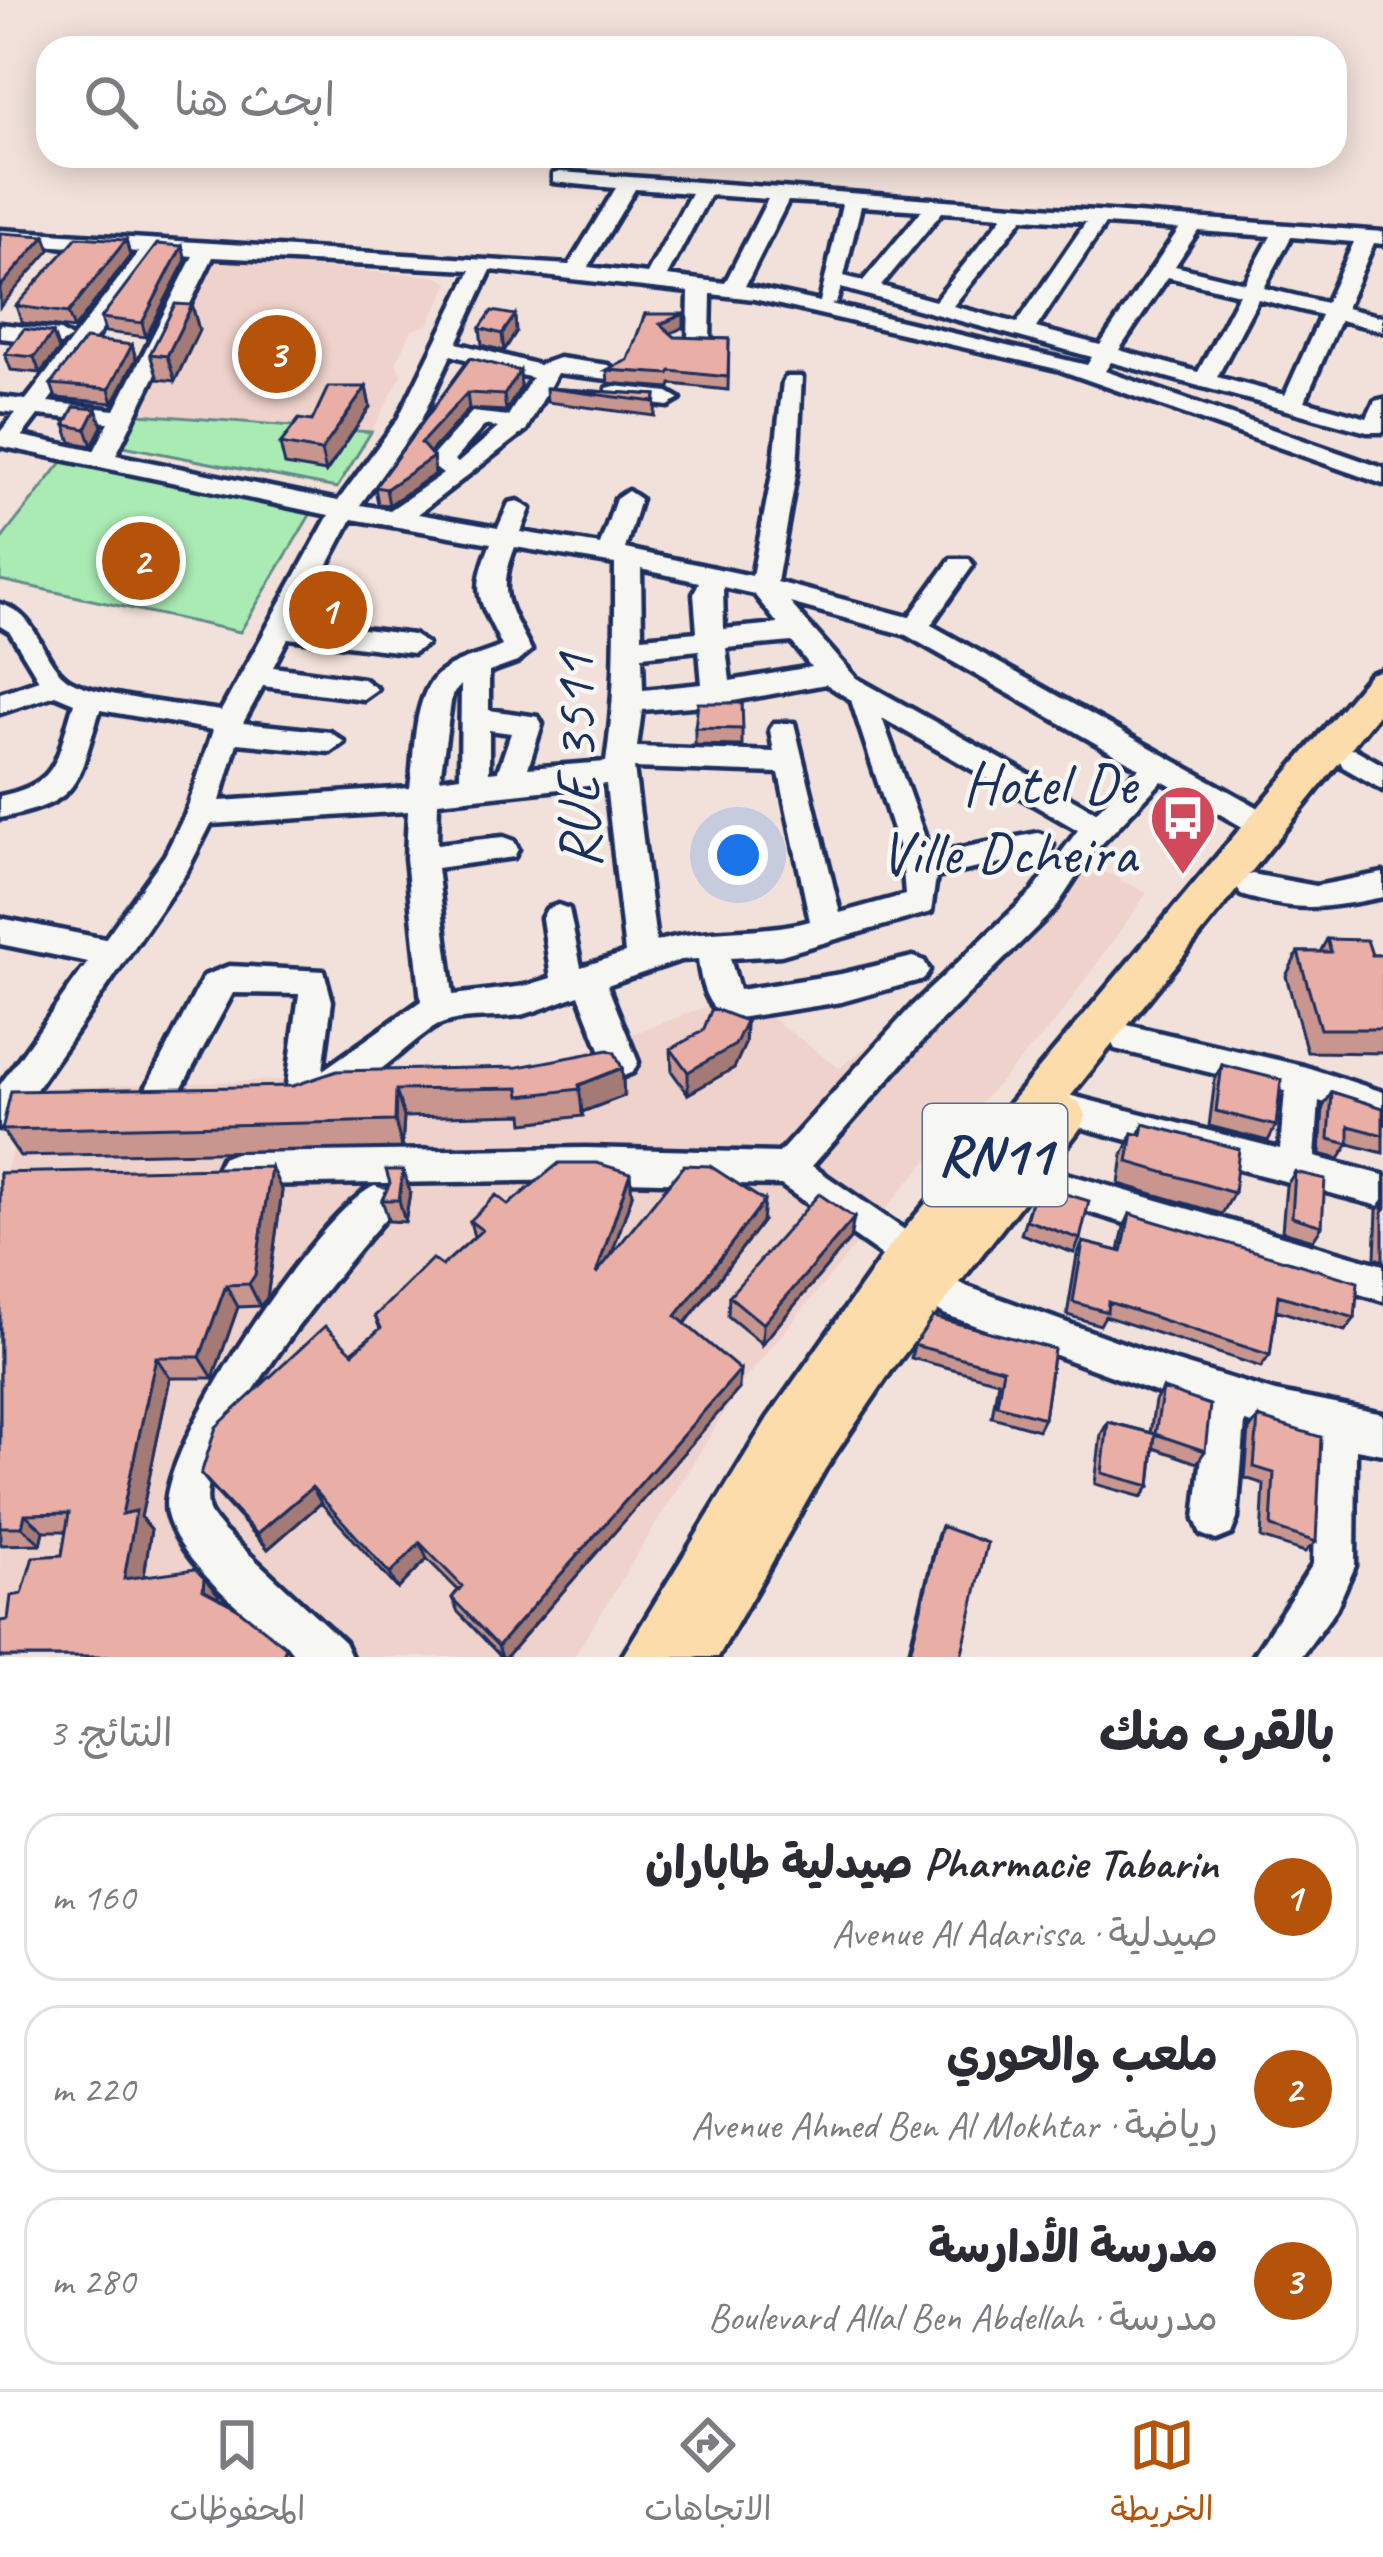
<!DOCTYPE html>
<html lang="ar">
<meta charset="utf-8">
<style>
body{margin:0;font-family:Caveat,"Playpen Sans Arabic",sans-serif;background:#f7f7f7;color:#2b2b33;direction:rtl}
.you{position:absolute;left:738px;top:855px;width:42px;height:42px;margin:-30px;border:9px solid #fff;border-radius:50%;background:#1a73e8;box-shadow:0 0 0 18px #1a73e833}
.badge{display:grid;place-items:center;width:78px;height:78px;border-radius:50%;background:#b45309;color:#fff;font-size:39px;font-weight:700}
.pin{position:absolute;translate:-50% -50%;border:6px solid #fff;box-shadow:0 3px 12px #0006}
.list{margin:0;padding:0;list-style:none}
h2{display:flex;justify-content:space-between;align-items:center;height:156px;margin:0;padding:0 48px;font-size:51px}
h2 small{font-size:39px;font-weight:400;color:#7c7c81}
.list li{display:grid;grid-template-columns:78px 1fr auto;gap:36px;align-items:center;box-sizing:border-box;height:168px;margin:0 24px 24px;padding:0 24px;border:3px solid #e1e1e2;border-radius:36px}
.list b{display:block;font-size:45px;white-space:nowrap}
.list p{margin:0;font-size:39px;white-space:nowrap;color:#7c7c81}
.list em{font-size:39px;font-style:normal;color:#7c7c81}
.icon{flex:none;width:66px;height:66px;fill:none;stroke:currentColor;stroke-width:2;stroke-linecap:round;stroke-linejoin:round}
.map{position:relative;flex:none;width:1383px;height:1657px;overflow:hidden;direction:ltr}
.search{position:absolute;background:#fff;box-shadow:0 6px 30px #0003;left:36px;right:36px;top:36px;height:132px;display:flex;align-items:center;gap:30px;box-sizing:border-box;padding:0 42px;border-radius:36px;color:#7c7c81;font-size:45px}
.sheet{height:732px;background:#fff}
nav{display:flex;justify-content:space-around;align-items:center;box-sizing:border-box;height:168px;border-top:3px solid #e1e1e2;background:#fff;font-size:33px;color:#7c7c81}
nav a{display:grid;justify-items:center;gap:6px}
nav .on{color:#b45309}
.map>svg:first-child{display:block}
</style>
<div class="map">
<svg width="1383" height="1657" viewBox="0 0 1383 1657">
<rect width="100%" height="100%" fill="#f2e1db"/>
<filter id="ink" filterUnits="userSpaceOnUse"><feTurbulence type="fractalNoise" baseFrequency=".00833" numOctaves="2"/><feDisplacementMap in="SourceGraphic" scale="24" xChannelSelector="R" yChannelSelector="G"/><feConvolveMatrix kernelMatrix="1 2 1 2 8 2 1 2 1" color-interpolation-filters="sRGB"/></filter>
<g filter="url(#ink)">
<!-- built -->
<path fill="#efd2cb" d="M198 260 436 276 449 283 428 325 412 330 396 363 402 375 371 432 126 413Z
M1076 858 1147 893 1056 1021 910 1180 745 1379 574 1657H0V1194L29 1088 529 1072 740 994 839 1068 929 999Z"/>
<!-- green -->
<path fill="#aaebb4" stroke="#628d89" stroke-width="3" d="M126 413 371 432 337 488 108 443Z
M62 462 313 510 240 632 0 580V541Z"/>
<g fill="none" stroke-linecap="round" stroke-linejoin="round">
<!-- minor casing -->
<g stroke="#1b2f5e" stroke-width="9">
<path id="minor" d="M560 172 1383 232V244L1374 243 1346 308 1383 317V331L1340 320 1305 401 1367 418 1375 401 1383 399V432H1367L1111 362 1105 371 1383 468V484L1057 369 754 299 711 294 710 342 699 349 688 342 689 292 491 270 457 343 539 365 559 358 608 365 619 372 608 379 557 373 526 430 418 514 498 528 509 503 518 501 530 509 521 532 600 545 616 499 628 491 640 499 625 549 752 576 773 469 783 382 786 377H802L797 469 777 582 909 617 951 559H969L973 565 931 625 1277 818 1281 826 1277 834H1255L1162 781 1089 857 1055 909 936 1026 812 1166 925 1244 930 1256 927 1265 968 1287 1167 1359 1275 1392 1383 1414V1454L1356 1449 1355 1566 1336 1609 1301 1657H1253L1313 1564 1316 1441 1245 1422 1237 1519 1231 1534 1216 1540 1201 1534 1195 1519 1207 1411 944 1314 915 1295 909 1282 913 1273 899 1268 781 1185 586 1180 235 1185 222 1180 217 1169 222 1158 235 1153 586 1148 779 1153 912 1006 1033 891 1078 830 882 718 931 854 1038 833 1049 837 1053 845 1049 853 936 877 931 912 920 915 781 955 730 958 739 990 841 974 913 957 924 961 929 970 924 979 841 1002 731 1019C706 1010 701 983 698 959L681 960 607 985 638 1062 633 1072 621 1077 609 1072 579 995C561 1001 543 1009 525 1014 498 1020 457 1013 433 1028 396 1052 337 1120 291 1104L286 1093 299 994 233 993 171 1107 159 1111 147 1107 142 1096 204 976 229 966 324 971 332 1001 323 1070 421 1001 406 858 408 811 211 824 187 871 12 1124 0 1128V1085L88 962 0 944V918L105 939 165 855 186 813 213 730 100 710C75 785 84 801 0 818V796C62 783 56 757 74 703L55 695 0 713V693L39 680 10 632 0 626V604C40 615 38 656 66 678 89 696 189 706 221 711L329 515 0 446V432L16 413 0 411V397L26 400 139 252 0 242V230L569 265 616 188 553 182V174ZM635 189 691 193 647 274 588 267ZM710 195 768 199 725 283 667 276ZM788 201 842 204 820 302 745 286ZM861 206 922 210 863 281 844 276ZM942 212 1003 216 935 301 881 286ZM1023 218 1086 222 1017 323 953 306ZM1105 224 1179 229 1100 345 1036 328ZM1198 231 1271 236 1245 283 1175 266ZM1291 237 1354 242 1326 303 1264 288ZM159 253 193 256 115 410 48 402ZM213 257 471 270 398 419 338 501 116 455ZM1168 277 1239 294 1198 372 1119 350ZM841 288 1092 357 1087 365 830 304 836 303ZM1258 299 1321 315 1285 395 1217 377ZM451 355 532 378 508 416 472 412 427 462 443 474 390 510 360 505 421 420ZM38 415 107 422H109L94 451 22 436ZM485 425 498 428 458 463 454 460ZM352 519 491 543C470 595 479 597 502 646 481 656 460 658 441 672 412 693 415 755 410 788L220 801 237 743 330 752 344 742 330 732 243 723 263 686 363 699 377 689 363 679 273 667 288 638 413 653 427 644 413 635 298 621ZM515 547 615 564C615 632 616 695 606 762L528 768 542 724 538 717 489 710V672L517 662 531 650C509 606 496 595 515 547ZM641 569 699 582 694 594 697 632 642 637ZM723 587 754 594 778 624 724 629ZM790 603 906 635 1139 768 1096 812 856 678ZM792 642 811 667 730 681 726 648ZM699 650 702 684 643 690 642 656ZM826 684 851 700 902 857 905 895 840 913 794 723H774L770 730 774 752 637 747 642 710 717 704ZM461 685 460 776 440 779 452 695ZM489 730 511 733 498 771 489 772ZM634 768 779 773 810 921C758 935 706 926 656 942ZM606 784 625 953 581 967 569 909 558 905 547 909 542 918 551 978 525 986 453 995 437 868 514 857 518 849 514 841 503 837 437 844 438 802Z
M0 324 60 331 71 338 60 345 0 338Z
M615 386 668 392 680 399 668 406 607 398V388Z
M1353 748 1383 765V790L1343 767 1339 759 1343 751Z
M1383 873V897C1328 908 1297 913 1241 895L1237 886 1241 877 1252 874 1316 886Z
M1127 1025 1303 1066 1383 1092V1122L1319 1101 1315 1157 1383 1175V1207L1056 1121 1051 1110 1056 1099 1068 1095 1280 1149 1285 1091 1115 1049 1110 1039 1115 1029Z
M1015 1159 1383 1265V1301L1002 1186 997 1175 1002 1164Z
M375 1186 388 1191 393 1203 388 1215C344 1266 195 1442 208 1507 209 1515 218 1523 223 1530L344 1642 351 1657H296C258 1623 179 1565 167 1514 153 1454 322 1207 375 1186Z"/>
</g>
<!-- major casing -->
<g stroke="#1b2f5e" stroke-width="9">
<path id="major" d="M1383 670V708L1069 1098 1079 1102 1086 1116 1079 1130 891 1371 825 1469 718 1657H622L768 1418 886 1251 1370 674Z"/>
</g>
<!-- minor -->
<use href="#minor" fill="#f6f6f2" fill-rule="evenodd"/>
<!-- major -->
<use href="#major" fill="#fddcac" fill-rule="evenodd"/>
</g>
<!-- wall -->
<path fill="#c8968f" stroke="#1b2f5e" stroke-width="3" d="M126 240 130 256 74 329 22 323 16 306Z
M182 246 186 260 146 337 105 332 101 318Z
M192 305 199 330 175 381 158 379 150 354Z
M645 314 684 327 670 333 675 337 729 339 728 390 671 384 670 388 608 383 607 370 628 360Z
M480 328 516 332 504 351 482 345Z
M132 345 136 359 113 403 56 398 51 384Z
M59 350 40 373 11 370 5 354Z
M470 358 521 387 506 411 469 409 429 453 433 457 435 474 389 505 378 504 375 487Z
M366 387 370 407 326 472 285 465 280 444 312 421Z
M546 388 656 395 655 416 547 402Z
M65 425 102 426 92 446 71 442Z
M742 703V746L695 745V728Z
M1327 939 1372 955H1383V1053L1307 1052 1286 976 1298 952H1320Z
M746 1021 745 1044 734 1068 688 1094 672 1072 671 1049Z
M1222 1065 1276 1126 1268 1141 1209 1126 1215 1080Z
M622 1068 624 1096 582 1112 583 1116 524 1123 523 1114 404 1117 402 1148 20 1156 2 1130 293 1086Z
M1332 1092 1383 1108V1153L1349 1144 1339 1159 1320 1154 1323 1107Z
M1144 1124 1234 1193 1222 1214 1119 1184 1123 1155 1133 1133 1139 1135Z
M1295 1172 1322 1226 1313 1240 1282 1231 1286 1186Z
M0 1173 282 1191 267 1298 260 1306 238 1307 213 1378H170L141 1517 151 1529 144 1576 218 1594V1598L286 1647 294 1657H0L8 1620 22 1594 62 1555 66 1531H44L41 1544 0 1545Z
M390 1183 410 1192 405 1222 389 1221 382 1200Z
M1036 1185 1080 1239 1074 1253 1021 1234Z
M632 1195 611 1255 762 1222 685 1324 739 1389 506 1657H501L458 1612 452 1598 458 1590 427 1559 398 1589 321 1503 268 1549 214 1490 201 1474 380 1329 375 1316 442 1266 474 1237 470 1221 508 1205Z
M1383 1202V1261L1375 1258 1377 1210Z
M1130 1214 1355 1318 1345 1331 1276 1310 1270 1355 1261 1367 1105 1316 1100 1325 1067 1315 1077 1255 1083 1242 1119 1251 1124 1227Z
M850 1239 762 1344 728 1316 729 1296Z
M914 1345 1054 1349 1044 1418 1038 1430 992 1417 998 1381 911 1358Z
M1163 1389 1205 1451 1197 1463 1154 1448 1150 1486 1142 1497 1095 1484 1101 1434 1108 1422 1150 1433 1155 1401Z
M1258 1418 1316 1542 1305 1552 1261 1538 1264 1484 1245 1478 1249 1430Z
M941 1526 961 1657H907L937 1537Z"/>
<!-- shaded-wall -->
<path fill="#a37a74" stroke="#1b2f5e" stroke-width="3" d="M45 236 50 250 0 307V287Z
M126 240 130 256 74 329 68 313Z
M182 246 186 260 146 337 142 323Z
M192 305 199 330 175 381 167 356Z
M684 314V327L660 338V324Z
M515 315 516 332 504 351 502 334Z
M53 333 59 350 40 373 34 357Z
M132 345 136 359 113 403 109 389Z
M520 371 521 387 506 411 504 395Z
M366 387 370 407 326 472 321 451Z
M467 393 469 409 424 459 421 443Z
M96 409 102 426 92 446 86 429Z
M433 457 435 474 389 505 386 489Z
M746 1021 745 1044 734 1068 688 1094V1072Z
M622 1068 624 1096 582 1112 579 1085Z
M396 1090 404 1117 402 1148 395 1121Z
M271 1167 282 1191 267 1298 260 1306 249 1284Z
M403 1170 410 1192 405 1222 399 1200Z
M630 1173 632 1195 598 1294 596 1274Z
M764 1201 762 1222 676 1335V1316Z
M854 1218 850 1239 762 1344 763 1324Z
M226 1285 238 1307 213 1378 200 1357Z
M156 1357 170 1378 141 1517 151 1529 141 1596 124 1579 122 1514Z
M740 1370 739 1389 506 1657H502L498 1646Z
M312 1487 321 1503 268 1549 257 1534Z
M25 1514 44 1531 41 1544 22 1527Z
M420 1543 427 1559 398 1589 390 1574Z
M204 1578 218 1594 217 1606 203 1590Z
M286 1647 294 1657H282Z"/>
<!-- building -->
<path fill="#e9afa6" stroke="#1b2f5e" stroke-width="3" d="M0 233 45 236 0 287Z
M77 237 126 240 68 313 16 306Z
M157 244 182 246 142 323 101 318Z
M175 304 192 305 167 356 150 354Z
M492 311 515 315 502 334 480 328Z
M645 314H684L660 324 675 337 729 339 728 377 671 371 669 374 607 370 628 360Z
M24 329 53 333 34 357 5 354Z
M85 339 132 345 109 389 51 384Z
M470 358 520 371 504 395 467 393 421 443 433 457 386 489 375 487Z
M328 387H366L321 451 280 444 299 419 312 421Z
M546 388 656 395 655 402Z
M74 407 96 409 86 429 65 425Z
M698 703H742L743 729 695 728Z
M1327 939 1367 940 1372 955H1383V1029H1320L1298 952H1331Z
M712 1008 746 1021 735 1045 688 1072 671 1049 703 1031Z
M608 1050 615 1053 622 1068 579 1085 580 1089 520 1096 519 1088 396 1090 395 1121 2 1130 11 1091 293 1086 337 1071 518 1067Z
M1222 1065 1281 1080 1276 1126 1216 1111Z
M1332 1092 1383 1108V1135L1349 1126V1144L1329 1139Z
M1144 1124 1239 1149 1234 1193 1128 1162 1133 1133 1142 1135Z
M559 1163H597L630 1173 596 1274 684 1165 710 1166 764 1201 676 1316 740 1370 498 1646 452 1598 462 1586 420 1543 390 1574 312 1487 257 1534 201 1474 216 1427 325 1326 353 1353 381 1328 375 1316 432 1259 442 1266 482 1230 470 1221 496 1195 508 1205Z
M271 1167 255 1275 249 1284 226 1285 200 1357H156L122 1514 136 1511 124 1579 195 1569 204 1578 203 1590 237 1608 286 1647 282 1657H0V1621L8 1620 11 1596 22 1594 33 1557 62 1555 69 1513 25 1514 22 1527H0V1173Z
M386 1170H403L399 1200H382L390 1183Z
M1295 1172 1325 1179 1322 1226 1292 1217Z
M1036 1185 1089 1201 1080 1239 1026 1220Z
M819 1194 854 1218 763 1324 729 1296Z
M1130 1214 1358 1282 1355 1318 1278 1295 1270 1355 1108 1302 1107 1312 1073 1302 1083 1242 1122 1252Z
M933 1317 1054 1349 1044 1418 997 1405 1003 1369 914 1345Z
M1163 1389 1210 1405 1205 1451 1155 1434Z
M1258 1418 1321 1437 1316 1542 1271 1527 1274 1473 1254 1467Z
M1108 1422 1155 1434 1150 1486 1102 1473Z
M941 1526 987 1543 961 1657H909Z"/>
</g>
<!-- icons -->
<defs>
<g id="bus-pin" transform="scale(3.45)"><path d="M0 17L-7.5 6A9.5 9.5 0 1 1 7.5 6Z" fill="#d1495b" stroke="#f6f6f2"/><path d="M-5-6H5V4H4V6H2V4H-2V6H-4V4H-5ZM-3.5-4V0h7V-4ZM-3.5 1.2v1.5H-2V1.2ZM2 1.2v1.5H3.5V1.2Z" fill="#fff"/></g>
</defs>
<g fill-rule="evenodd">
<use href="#bus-pin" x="1183" y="818"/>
</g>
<g text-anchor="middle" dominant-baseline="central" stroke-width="9" stroke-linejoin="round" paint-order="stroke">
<!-- shield labels -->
<rect fill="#f6f6f2" stroke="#5d6b8a" stroke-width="3" x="923" y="1104" width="144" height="102" rx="9"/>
<g font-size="57" font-weight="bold" fill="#1b2f5e">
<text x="995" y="1155">RN11</text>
</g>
<!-- street labels -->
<g font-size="60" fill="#1b2f5e" stroke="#f6f6f2">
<text transform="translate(576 761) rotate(-92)">RUE 3511</text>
</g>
<!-- poi labels -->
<g font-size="60" fill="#1b2f5e" stroke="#f6f6f2" text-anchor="end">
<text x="1136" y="784">Hotel De<tspan x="1136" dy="69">Ville Dcheira</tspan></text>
</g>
</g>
</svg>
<div class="you"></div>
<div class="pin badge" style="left:328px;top:610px">1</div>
<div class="pin badge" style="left:141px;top:561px">2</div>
<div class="pin badge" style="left:277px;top:354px">3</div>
<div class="search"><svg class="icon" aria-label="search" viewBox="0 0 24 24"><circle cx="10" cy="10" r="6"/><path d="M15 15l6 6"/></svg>ابحث هنا</div>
</div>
<section class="sheet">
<h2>بالقرب منك<small>النتائج: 3</small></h2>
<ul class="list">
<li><span class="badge">1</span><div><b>Pharmacie Tabarin صيدلية طاباران</b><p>صيدلية · Avenue Al Adarissa</p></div><em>160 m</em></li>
<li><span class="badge">2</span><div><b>ملعب والحوري</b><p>رياضة · Avenue Ahmed Ben Al Mokhtar</p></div><em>220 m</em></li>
<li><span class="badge">3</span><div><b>مدرسة الأدارسة</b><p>مدرسة · Boulevard Allal Ben Abdellah</p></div><em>280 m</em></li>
</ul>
</section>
<nav>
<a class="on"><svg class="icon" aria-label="map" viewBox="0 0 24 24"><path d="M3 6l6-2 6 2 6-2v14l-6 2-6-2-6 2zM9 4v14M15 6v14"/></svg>الخريطة</a>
<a><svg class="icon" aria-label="directions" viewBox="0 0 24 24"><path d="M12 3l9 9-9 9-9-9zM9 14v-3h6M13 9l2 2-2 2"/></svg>الاتجاهات</a>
<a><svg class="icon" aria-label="saved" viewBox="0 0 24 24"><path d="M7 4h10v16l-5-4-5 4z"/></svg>المحفوظات</a>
</nav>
